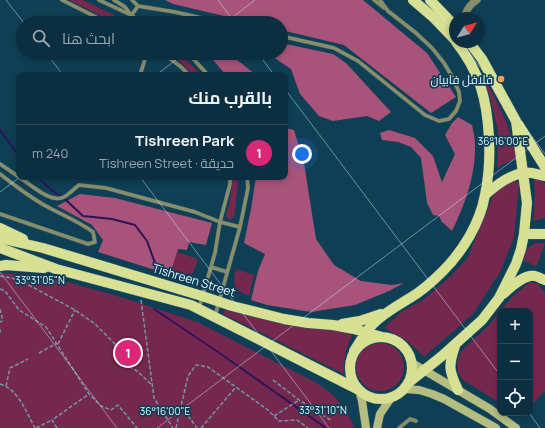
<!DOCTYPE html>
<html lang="ar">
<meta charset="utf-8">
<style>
body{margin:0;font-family:Manrope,Cairo,sans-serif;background:#143747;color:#f1f3f6;direction:rtl}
.controls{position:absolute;right:12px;bottom:12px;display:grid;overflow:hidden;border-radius:8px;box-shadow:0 2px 6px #0003}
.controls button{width:36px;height:36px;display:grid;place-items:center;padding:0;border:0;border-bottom:1px solid #2b4a59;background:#0b2f40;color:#f1f3f6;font:20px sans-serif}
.compass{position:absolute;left:449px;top:12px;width:36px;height:36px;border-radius:50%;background:#0b2f40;box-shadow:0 2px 6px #0003;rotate:53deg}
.you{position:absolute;left:302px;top:154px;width:14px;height:14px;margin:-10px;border:3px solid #fff;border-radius:50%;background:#1a73e8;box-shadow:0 0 0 6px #1a73e833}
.badge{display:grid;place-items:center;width:26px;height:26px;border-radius:50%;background:#db2777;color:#fff;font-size:13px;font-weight:700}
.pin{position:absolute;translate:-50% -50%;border:2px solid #fff;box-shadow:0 1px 4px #0006}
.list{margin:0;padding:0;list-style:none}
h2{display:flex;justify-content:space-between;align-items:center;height:52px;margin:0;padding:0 16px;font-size:17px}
h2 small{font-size:13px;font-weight:400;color:#9aa9b1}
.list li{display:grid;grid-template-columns:26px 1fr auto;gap:12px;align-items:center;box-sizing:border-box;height:56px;padding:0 16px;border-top:1px solid #2b4a59}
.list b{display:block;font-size:15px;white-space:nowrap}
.list p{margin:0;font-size:13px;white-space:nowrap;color:#9aa9b1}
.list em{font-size:13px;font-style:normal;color:#9aa9b1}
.icon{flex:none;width:22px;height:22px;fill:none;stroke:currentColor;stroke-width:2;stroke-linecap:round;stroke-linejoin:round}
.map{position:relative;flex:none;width:545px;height:428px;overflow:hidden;direction:ltr}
.search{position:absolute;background:#0b2f40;box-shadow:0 2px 6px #0003;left:16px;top:16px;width:272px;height:44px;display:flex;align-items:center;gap:10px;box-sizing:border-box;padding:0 14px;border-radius:22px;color:#9aa9b1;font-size:15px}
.panel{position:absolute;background:#0b2f40;box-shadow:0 2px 6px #0003;left:16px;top:72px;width:272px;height:108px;border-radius:8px;direction:rtl}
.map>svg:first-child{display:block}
</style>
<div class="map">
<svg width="545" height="428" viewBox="0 0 545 428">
<rect width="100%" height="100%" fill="#0f3f55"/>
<!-- green -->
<path fill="#75284d" d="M69 0H83L120 18V23H115Z
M171 53H180L201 75H193Z
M482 76 491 90 506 121 518 159 507 162 497 168 498 131 490 97Z
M233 177H239L234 216 232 219 230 220 227 218 226 214 229 206Z
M534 177 542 181 545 184V218L533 221 535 196Z
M512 180 519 183 514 238 500 272 473 314 424 357 406 340 384 328 401 312 423 300 452 275 468 257 495 191Z
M535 243H545L536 267 522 259 528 248Z
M177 252 198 259 196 266 193 273C185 275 179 275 171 272Z
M236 269 254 275 249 296C234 290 232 285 236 269Z
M0 273 39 275 57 279 127 299 197 322 317 383 333 395 345 409 355 428H0Z
M530 282 538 284 545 293V391L530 407V311H500L513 296Z
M227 309 347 332 352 336C345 349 344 360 344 374L223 314 224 311Z
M500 311V403L463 380 458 372 457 364 459 356 461 351 488 326Z
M356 367a24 24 0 1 1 48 0a24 24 0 1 1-48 0Z"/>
<!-- forest -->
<path fill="#a85379" d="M165 0H363L427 53 456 97 431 113 344 45 281 30V23H254L173 4Z
M281 43 333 54 346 63 391 112 379 121 367 116 333 121 319 116 300 94 291 69 267 53H281Z
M207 53H225L236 59 256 75H226Z
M458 117 472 125C473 131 475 137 475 144 476 175 465 204 452 231L442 222 439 216 433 215 427 203 421 158 411 147 398 142 382 140 380 133 389 130 415 138 433 156 442 182 455 154 445 135 452 123Z
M285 128 294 130 304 163 316 239 334 265 361 281 392 285 404 283 389 291 355 305 311 312 267 305 251 300 258 271 265 254 244 243 251 209 256 177H285Z
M80 194 115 198 212 223 206 245 189 242 187 250 178 249 170 275 155 270 98 252 103 240 92 225 57 206Z"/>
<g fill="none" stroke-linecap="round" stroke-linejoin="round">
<!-- stream -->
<path stroke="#2d135b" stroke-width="2" d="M0 130 19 156
M38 177 49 188 67 201 83 216 112 219 135 225 147 241 158 271
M154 309 218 352 326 428"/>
<!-- service casing -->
<g stroke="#305c70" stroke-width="4.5">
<path id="service" d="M62 0 108 23
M99 0 131 15 142 23
M114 0 125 7 131 15
M132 0 138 6 175 12 224 23
M374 0 384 8
M126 23 138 6
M281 36 334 48 358 61 425 115 439 121 449 119 456 111 460 101 459 92 453 78 444 63 432 48 416 33 388 11 380 0
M162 53 180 66 189 75
M188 53 208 75
M140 75 147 53
M0 164 19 177
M0 174C14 185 28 196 44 205 60 214 78 221 93 232L95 242 88 244 0 214
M19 177C30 184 51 204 64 197 68 195 75 188 79 185L106 188 195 212 220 222 240 227
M211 267 227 272
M199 308 215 253 220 222 230 184V177
M215 316 240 227 248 188 247 177
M399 428 410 419 416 421"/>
</g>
<!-- minor casing -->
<g stroke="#305c70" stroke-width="8">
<path id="minor" d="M464 18C466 10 470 4 477 0"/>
</g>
<!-- secondary casing -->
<g stroke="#305c70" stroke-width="9">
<path id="secondary" d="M412 363 490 409 516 428
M404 389 419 390 432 394 444 399 496 428
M359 390 362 401 366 428
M377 428 380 414 391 398"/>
</g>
<!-- primary casing -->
<g stroke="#305c70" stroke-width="11">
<path id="primary" d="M413 0 434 18 455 40
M430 0 455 26
M518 124 545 167
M485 195C495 186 509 175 523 173 530 171 538 175 545 176
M0 228 23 239
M524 234H545
M0 238 43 248 202 296 232 306 284 319 308 323 333 325 354 329 382 337
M0 248 11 252 56 269 191 305 357 389
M0 266 6 265 44 268
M503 294C511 287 524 274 535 276 539 277 542 279 545 280
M342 324 360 321 381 314
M350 368a31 31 0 1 1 62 0a31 31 0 1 1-62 0Z
M455 346C448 366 449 371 458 390
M354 351C360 342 365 332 373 324 384 313 397 306 410 298 422 291 433 281 443 271 463 251 480 223 485 195 489 176 490 157 489 138 487 100 480 72 456 42
M408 383 442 356 482 320 499 298 516 264 521 249 524 234 527 203 516 121 482 59 469 42"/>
</g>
<!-- path -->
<path stroke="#7496a7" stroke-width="1.5" stroke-dasharray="4 2" stroke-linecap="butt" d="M0 276 12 278 25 283 75 310 95 324 116 345 129 366 137 371 152 385
M0 289 5 291 19 310 46 327 89 394 101 406 111 410 118 405 137 428
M141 300 154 398 173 428
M0 309 2 317V321L0 322
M0 329V335
M58 344 75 310
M39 353 57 343
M273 380 299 400 332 421
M0 384C19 390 26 412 35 428
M6 386 10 368 28 359
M181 406 197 428
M274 416 299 400
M36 428 52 420
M57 428 52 420 89 394
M176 428 188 376 196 365 208 367 268 410 279 421 297 420 308 428
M201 428 236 387"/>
<!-- service -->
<use href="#service" stroke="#898e68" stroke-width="3.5"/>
<!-- minor -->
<use href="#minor" stroke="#898e68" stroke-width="7"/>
<!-- secondary -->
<use href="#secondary" stroke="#b6bd81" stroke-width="8"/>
<!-- primary -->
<use href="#primary" stroke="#d8e193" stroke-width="10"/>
</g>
<!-- ticks -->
<path fill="none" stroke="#e0f4ff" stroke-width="1" stroke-opacity="0.45" d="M6 0 24 23M218 0 235 23M429 0 455 34M225 23 255 0M461 42 545 154M46 53 63 75M258 53 274 75M156 75 185 53M285 89 500 375M140 177 329 428M0 192 20 177M0 272 117 428M529 413 540 428M157 428 545 136"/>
<!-- markers -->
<circle fill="#fe9c57" stroke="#0f3f55" stroke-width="1.5" cx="501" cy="79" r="4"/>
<g text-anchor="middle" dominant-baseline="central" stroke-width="3.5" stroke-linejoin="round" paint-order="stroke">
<!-- poi labels -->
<g font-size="12" fill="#e0f4ff" stroke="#0f3f55" text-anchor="end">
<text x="493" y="79">فلافل فابيان</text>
</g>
<!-- street labels -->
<g font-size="12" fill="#e0f4ff" stroke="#0f3f55">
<text transform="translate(194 280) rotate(17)">Tishreen Street</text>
</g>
</g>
<g font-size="10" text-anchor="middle" fill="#e0f4ff" stroke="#0f3f55" stroke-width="3.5" stroke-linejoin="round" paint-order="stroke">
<text x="503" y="145">36°16'00"E</text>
<text x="40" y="284">33°31'05"N</text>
<text x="323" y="414">33°31'10"N</text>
<text x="165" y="415">36°16'00"E</text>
</g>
</svg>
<div class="controls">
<button>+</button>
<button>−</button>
<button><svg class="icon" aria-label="locate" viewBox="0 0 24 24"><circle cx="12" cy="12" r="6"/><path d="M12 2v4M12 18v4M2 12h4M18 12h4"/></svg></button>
</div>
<svg class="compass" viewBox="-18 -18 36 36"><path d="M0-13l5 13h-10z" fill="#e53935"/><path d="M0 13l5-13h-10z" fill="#9aa9b1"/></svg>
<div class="you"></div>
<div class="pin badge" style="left:128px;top:353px">1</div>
<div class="search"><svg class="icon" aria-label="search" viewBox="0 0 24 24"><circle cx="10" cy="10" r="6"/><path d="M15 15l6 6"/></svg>ابحث هنا</div>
<section class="panel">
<h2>بالقرب منك<small></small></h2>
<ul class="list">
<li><span class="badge">1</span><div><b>Tishreen Park</b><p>حديقة · Tishreen Street</p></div><em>240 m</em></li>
</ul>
</section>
</div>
